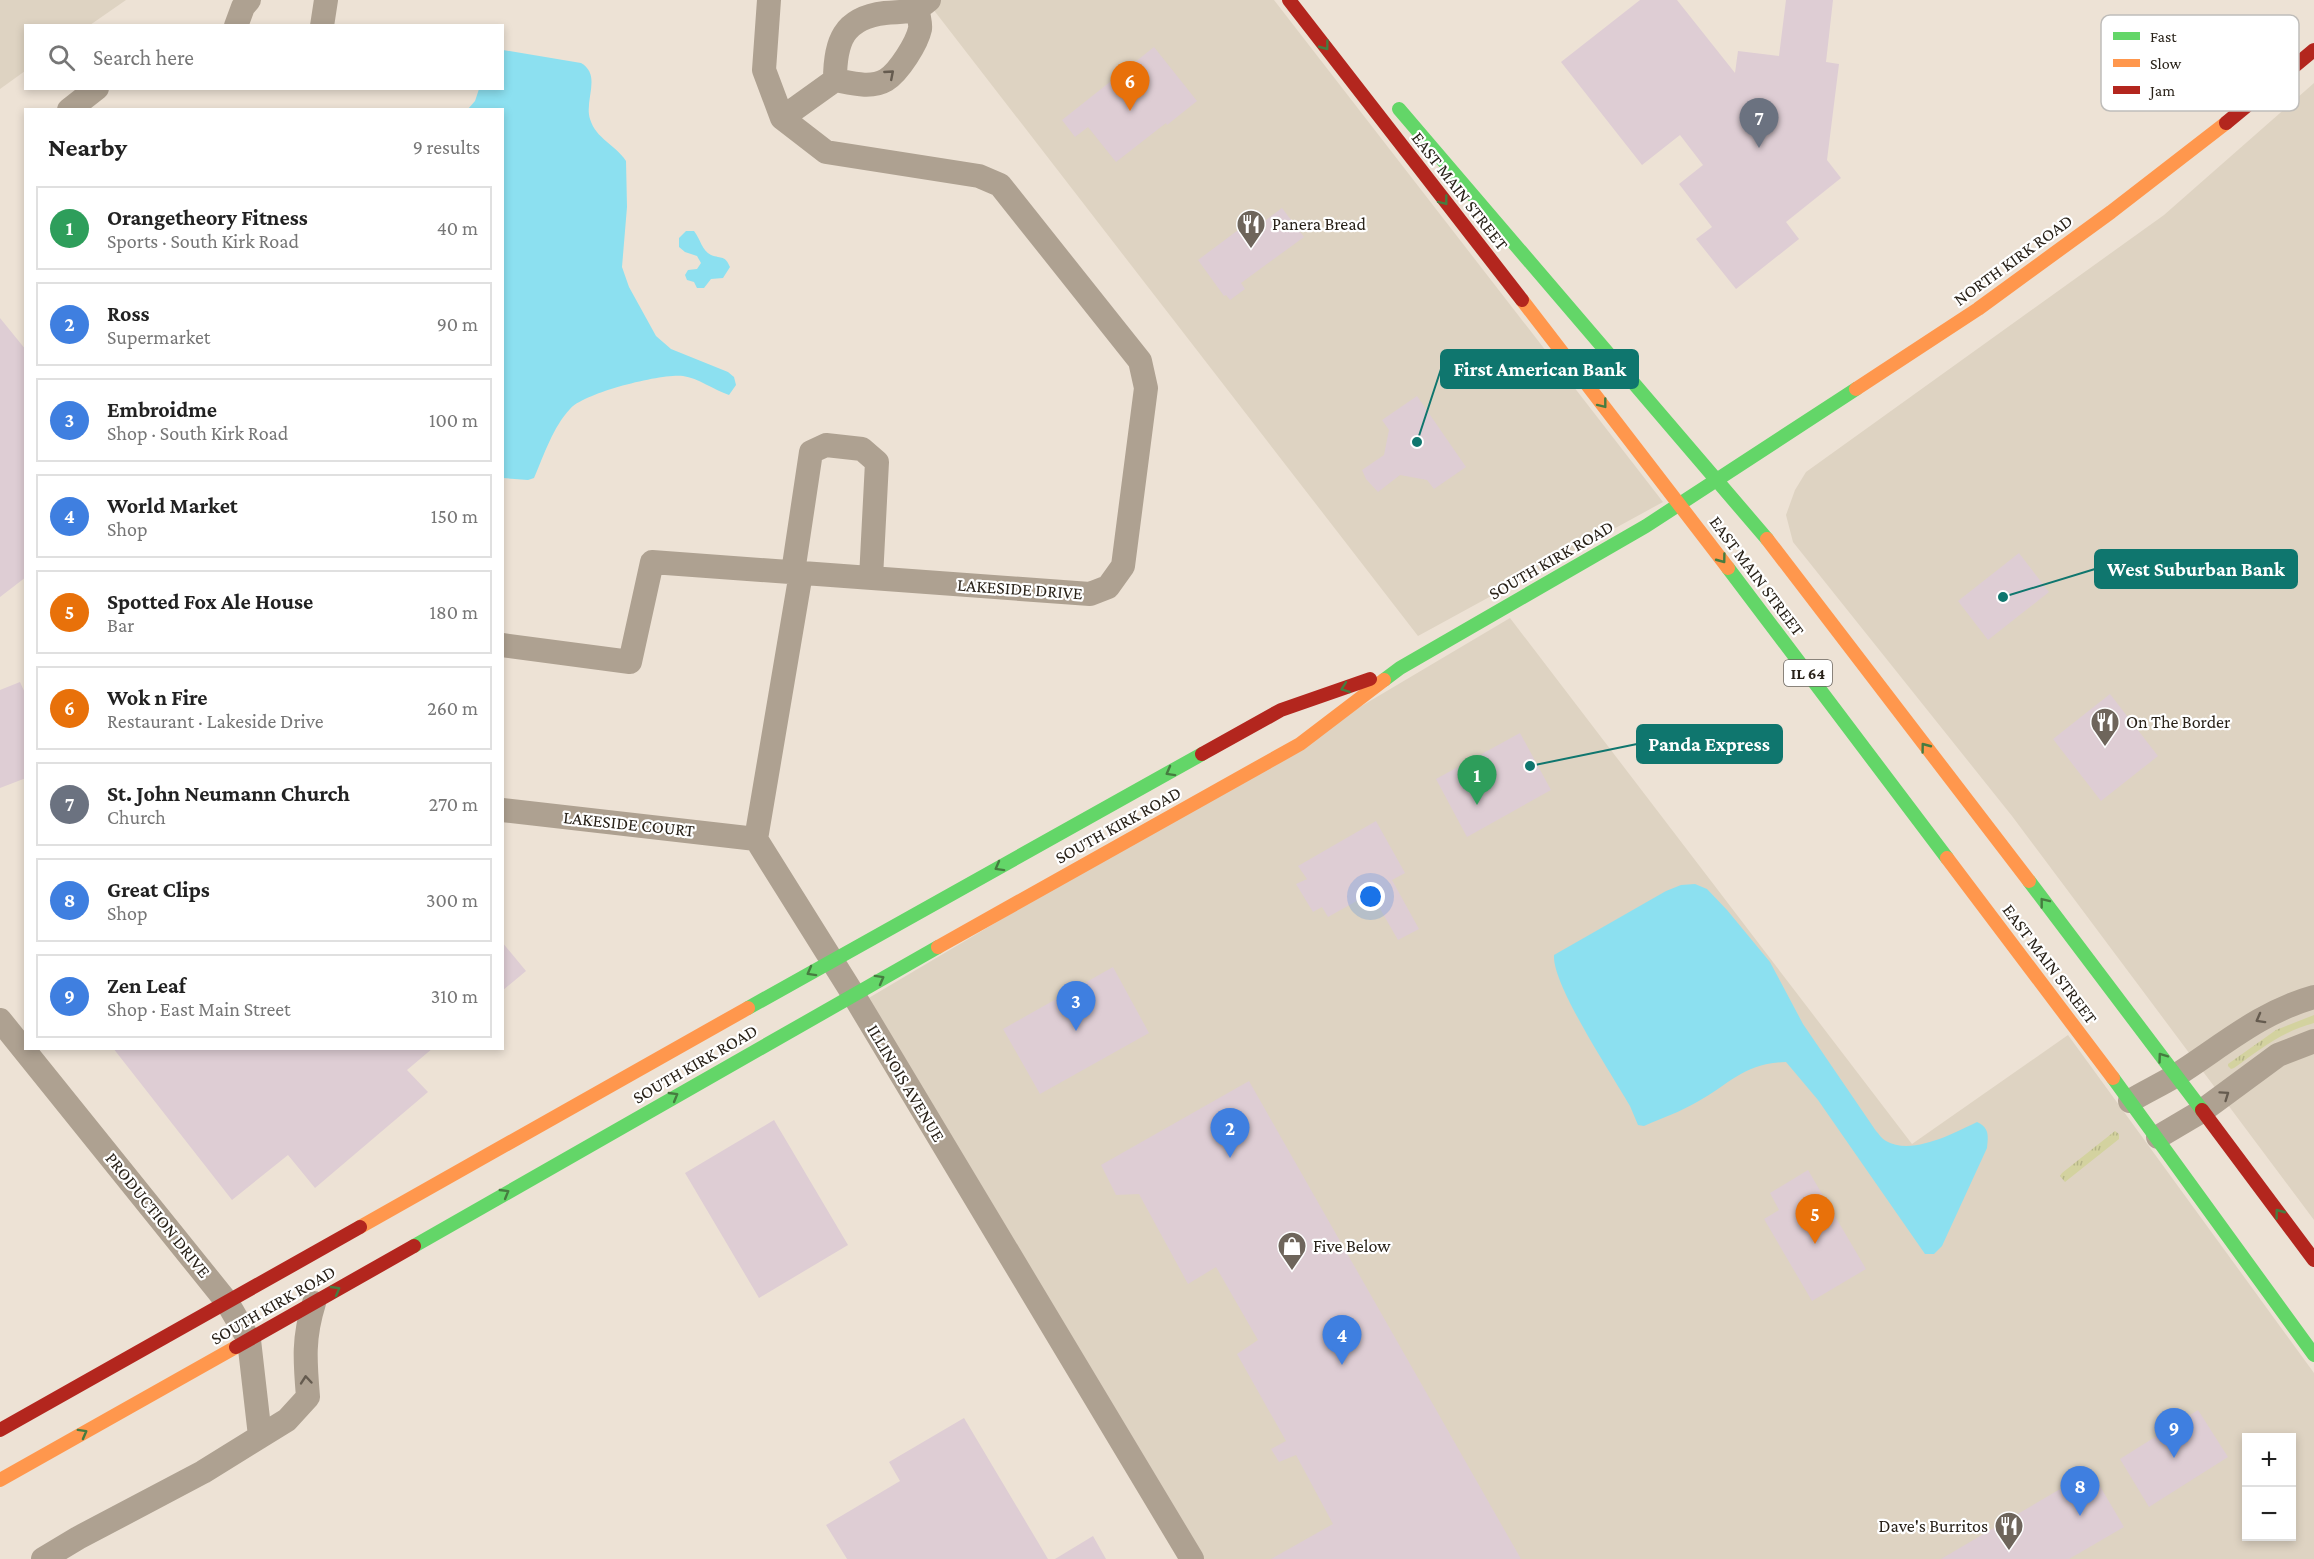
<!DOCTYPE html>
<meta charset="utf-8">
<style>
body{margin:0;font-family:"Crimson Pro",serif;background:#f6f6f6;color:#222}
.controls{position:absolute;right:18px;bottom:18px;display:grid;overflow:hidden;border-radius:0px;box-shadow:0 3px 9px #0003}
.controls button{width:54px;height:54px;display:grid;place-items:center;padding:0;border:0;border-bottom:2px solid #e0e0e0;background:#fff;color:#222;font:30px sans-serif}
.you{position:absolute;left:1371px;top:897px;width:21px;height:21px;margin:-15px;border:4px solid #fff;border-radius:50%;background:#1a73e8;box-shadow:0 0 0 9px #1a73e833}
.badge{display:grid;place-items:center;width:39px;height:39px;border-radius:50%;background:#7c3aed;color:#fff;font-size:20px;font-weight:700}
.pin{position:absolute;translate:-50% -50px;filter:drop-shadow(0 2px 3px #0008)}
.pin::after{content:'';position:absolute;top:32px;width:21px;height:18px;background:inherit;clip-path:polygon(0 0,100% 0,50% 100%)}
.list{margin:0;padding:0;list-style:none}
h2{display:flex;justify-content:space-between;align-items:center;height:78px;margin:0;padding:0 24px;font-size:26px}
h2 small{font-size:20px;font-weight:400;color:#767676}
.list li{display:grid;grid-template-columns:39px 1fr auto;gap:18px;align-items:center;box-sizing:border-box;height:84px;margin:0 12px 12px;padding:0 12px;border:2px solid #e0e0e0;border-radius:0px}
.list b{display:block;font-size:22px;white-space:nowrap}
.list p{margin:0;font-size:20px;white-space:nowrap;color:#767676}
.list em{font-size:20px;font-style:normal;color:#767676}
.icon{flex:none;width:33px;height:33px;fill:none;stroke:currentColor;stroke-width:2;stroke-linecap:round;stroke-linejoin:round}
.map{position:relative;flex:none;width:2314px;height:1559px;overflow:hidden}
.search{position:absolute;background:#fff;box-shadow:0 3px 9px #0003;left:24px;top:24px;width:480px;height:66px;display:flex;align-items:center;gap:15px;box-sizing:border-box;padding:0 21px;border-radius:0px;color:#767676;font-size:22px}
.panel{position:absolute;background:#fff;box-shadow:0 3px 9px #0003;left:24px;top:108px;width:480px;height:942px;border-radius:0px}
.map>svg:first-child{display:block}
</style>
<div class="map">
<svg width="2314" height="1559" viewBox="0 0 2314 1559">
<defs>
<pattern id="grass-tufts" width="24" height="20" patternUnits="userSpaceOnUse" patternTransform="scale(1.5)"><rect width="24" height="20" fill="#d3d29f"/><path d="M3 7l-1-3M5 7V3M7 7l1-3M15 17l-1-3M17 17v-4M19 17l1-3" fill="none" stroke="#b5b488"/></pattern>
</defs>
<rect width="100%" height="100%" fill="#ede2d5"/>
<!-- commercial -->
<path fill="#ded3c2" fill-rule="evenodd" d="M0 0H126L90 25 26 26 25 71 0 89Z
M926 0H1274L1663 502 1418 636Z
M2314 83V1220L2012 816 1793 542 1786 515 1795 490 1806 472 2164 215Z
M1510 618 1912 1144 2068 1035 2314 1373V1559H1203L867 999ZM2246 1438H2292V1536H2246Z"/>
<!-- grass -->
<path fill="url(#grass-tufts)" d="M2314 1015V1023C2283 1031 2260 1049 2234 1068L2231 1069 2228 1066V1064L2276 1030Z
M2115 1131 2119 1134V1139L2065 1182 2060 1176 2062 1173Z"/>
<!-- water -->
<path fill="#8ce0f0" d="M503 50 581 63C602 75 584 100 590 119 596 139 616 145 626 161L627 207 622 267 629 287 656 336 671 349 728 372 734 377 736 385 729 395C714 390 698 378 683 376 662 373 583 393 570 409 553 427 544 455 534 478L528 480 503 478 502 110 468 109 475 101 479 89 502 88Z
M686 231H694C700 238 702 251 711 255 722 259 725 255 730 267L723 278 711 279 704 288H697L694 282 687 280 685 275 688 270 697 269 701 263 697 256 685 252 679 247V238Z
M1695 884 1707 889 1727 910 1770 962 1803 1024 1876 1131C1879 1134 1882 1139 1886 1141 1912 1156 1954 1133 1977 1122 1990 1128 1988 1136 1987 1148L1942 1246 1934 1254H1925L1818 1100 1786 1062C1744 1063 1730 1084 1697 1102 1680 1112 1662 1118 1644 1126L1638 1125 1630 1106C1613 1076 1552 985 1554 955L1666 891 1681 885Z"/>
<!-- building -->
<path fill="#decdd4" d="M1640 0H1677L1735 73 1738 51 1779 56 1786 0H1833L1826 62 1839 64 1827 160 1841 178 1786 222 1799 239 1736 289 1696 239 1712 227 1679 184 1703 165 1680 135 1642 165 1561 62Z
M1154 47 1197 101 1167 125 1166 123 1116 162 1088 127 1075 137 1062 120Z
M1282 208 1304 237 1241 283 1245 289 1230 300 1226 295 1224 296 1198 260 1257 216 1262 223Z
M0 318 26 350V577L0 597Z
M1417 396 1466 467 1434 489 1427 480 1400 475 1378 492 1366 479 1362 470 1384 455 1389 430 1382 420Z
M2019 553 2049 592 1988 640 1958 601Z
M20 682 26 695V778L0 788V690Z
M2110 694 2158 756 2101 801 2053 739Z
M1520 733 1551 790 1467 837 1436 779Z
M1376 821 1405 873 1392 880 1419 929 1398 940 1371 893 1328 917 1322 907 1313 912 1296 884 1307 879 1298 866Z
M502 942 526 971 502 991Z
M1113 967 1149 1033 1040 1094 1003 1029Z
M113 1048H433L407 1070 428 1092 315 1188 288 1155 232 1200Z
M1249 1081 1521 1559H1271L1333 1524 1296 1455 1279 1462 1271 1449 1286 1441 1237 1354 1258 1340 1216 1267 1188 1284 1139 1194 1116 1195 1101 1165Z
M774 1120 848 1245 759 1298 685 1173Z
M1808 1170 1866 1269 1812 1301 1764 1219 1779 1210 1770 1193Z
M2198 1410 2228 1457 2149 1507 2120 1459Z
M964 1418 1048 1559H847L826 1525 900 1481 889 1462Z
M2091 1471 2124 1527 2069 1559H1941Z
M1093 1536 1106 1559H1055Z"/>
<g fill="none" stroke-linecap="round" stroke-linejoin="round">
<!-- street -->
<path stroke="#aea191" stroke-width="24" d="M236 26 243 7 249 0
M322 26 326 0
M835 80C835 42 843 18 885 13 906 11 913 14 929 0
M69 110 97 88
M782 118 835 80C851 83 871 89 886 80 899 72 917 43 920 29 921 23 918 16 918 10
M793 572 811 452 826 445 862 449 877 462 871 578
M801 573 756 839 853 994 1192 1559
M502 645 630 662 652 562 1090 594 1108 587 1123 566 1146 388 1140 361 1000 185 979 176 826 152 782 118 764 70 769 0
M502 810 756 839
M0 1020 227 1302 249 1340 260 1436
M2130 1101C2145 1092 2160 1085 2175 1076 2221 1047 2260 1012 2314 997
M2158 1137 2202 1111 2278 1055 2314 1041
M43 1559 78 1538 203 1472 287 1420 308 1397C305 1361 303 1338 314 1303"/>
<!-- fast -->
<path stroke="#63d668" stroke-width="14" d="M1399 109 1767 539
M1728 568 1947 858
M1384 680 1400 668 1646 526 1856 389
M2029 881 2202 1110
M748 1008 1202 754
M2113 1078 2314 1355
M414 1246 938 947"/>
<!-- slow -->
<path stroke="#ff974d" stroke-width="14" d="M1522 300 1728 568
M1856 389 1978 309 2111 212 2226 123
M1767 539 2029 881
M1947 858 2113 1078
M938 947 1300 744 1384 680
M360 1227 748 1008
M0 1480 236 1347"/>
<!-- jam -->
<path stroke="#b3261e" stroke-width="14" d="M1289 0 1522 300
M2226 123 2314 50
M1202 754 1281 710 1370 679
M2202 1110 2314 1260
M236 1347 414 1246
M0 1430 360 1227"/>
</g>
<!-- one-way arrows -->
<defs><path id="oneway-chevron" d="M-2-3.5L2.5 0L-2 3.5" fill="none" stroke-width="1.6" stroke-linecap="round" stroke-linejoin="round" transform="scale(1.5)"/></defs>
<g stroke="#467c40">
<use href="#oneway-chevron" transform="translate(1325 46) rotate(53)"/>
<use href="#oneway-chevron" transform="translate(1444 201) rotate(52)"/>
<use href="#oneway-chevron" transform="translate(1603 404) rotate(52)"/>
<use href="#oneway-chevron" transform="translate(1722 559) rotate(53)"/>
<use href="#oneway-chevron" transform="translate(1345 688) rotate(160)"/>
<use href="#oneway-chevron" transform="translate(1925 747) rotate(-127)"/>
<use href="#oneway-chevron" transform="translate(1170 772) rotate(151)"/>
<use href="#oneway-chevron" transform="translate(999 867) rotate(151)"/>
<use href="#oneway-chevron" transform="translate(2044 902) rotate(-128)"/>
<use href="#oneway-chevron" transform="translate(811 972) rotate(151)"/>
<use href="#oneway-chevron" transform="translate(880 979) rotate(-29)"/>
<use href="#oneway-chevron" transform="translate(2162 1057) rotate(-126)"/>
<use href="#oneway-chevron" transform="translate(674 1096) rotate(-30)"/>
<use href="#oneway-chevron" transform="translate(505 1193) rotate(-30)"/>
<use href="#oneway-chevron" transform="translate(2279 1213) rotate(-127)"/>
<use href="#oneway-chevron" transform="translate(336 1290) rotate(-30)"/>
<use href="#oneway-chevron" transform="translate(83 1433) rotate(-29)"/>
</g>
<g stroke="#655b4f">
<use href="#oneway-chevron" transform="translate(890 74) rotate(-41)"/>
<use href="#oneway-chevron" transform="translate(2260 1019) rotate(151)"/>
<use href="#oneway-chevron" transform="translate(2225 1095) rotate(-35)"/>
<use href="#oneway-chevron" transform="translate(306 1380) rotate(-95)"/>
</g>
<!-- icons -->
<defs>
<g id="restaurant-pin" transform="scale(1.5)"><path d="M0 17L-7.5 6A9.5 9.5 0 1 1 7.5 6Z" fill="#6e655b" stroke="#fff"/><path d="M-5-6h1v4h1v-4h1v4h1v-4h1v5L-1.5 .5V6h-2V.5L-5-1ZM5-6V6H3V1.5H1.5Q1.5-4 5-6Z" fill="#fff"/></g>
<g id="shop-pin" transform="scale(1.5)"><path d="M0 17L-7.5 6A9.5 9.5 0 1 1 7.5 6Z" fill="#6e655b" stroke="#fff"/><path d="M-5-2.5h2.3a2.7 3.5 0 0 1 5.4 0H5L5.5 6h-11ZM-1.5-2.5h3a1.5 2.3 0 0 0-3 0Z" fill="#fff"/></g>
</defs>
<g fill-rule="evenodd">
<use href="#restaurant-pin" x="1251" y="224"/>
<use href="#restaurant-pin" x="2105" y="722"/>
<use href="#shop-pin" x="1292" y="1246"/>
<use href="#restaurant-pin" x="2009" y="1526"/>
</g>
<g text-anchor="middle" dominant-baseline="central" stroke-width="4.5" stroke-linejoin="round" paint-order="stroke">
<!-- shield labels -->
<rect fill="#fff" stroke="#69645e" stroke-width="1.5" x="1784" y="660" width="48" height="26" rx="4.5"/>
<g font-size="16" font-weight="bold" fill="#292219">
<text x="1808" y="673">IL 64</text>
</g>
<!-- street labels -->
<g font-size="18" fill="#292219" stroke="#fff">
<text transform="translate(1460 191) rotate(52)">EAST MAIN STREET</text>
<text transform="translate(2013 260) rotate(-36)">NORTH KIRK ROAD</text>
<text transform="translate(1551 560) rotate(-30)">SOUTH KIRK ROAD</text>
<text transform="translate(1757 576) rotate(53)">EAST MAIN STREET</text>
<text transform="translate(1020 589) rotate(4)">LAKESIDE DRIVE</text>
<text transform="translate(629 824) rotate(6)">LAKESIDE COURT</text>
<text transform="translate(1118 825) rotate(-29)">SOUTH KIRK ROAD</text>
<text transform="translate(2050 964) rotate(53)">EAST MAIN STREET</text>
<text transform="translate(695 1064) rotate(-30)">SOUTH KIRK ROAD</text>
<text transform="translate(906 1083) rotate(59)">ILLINOIS AVENUE</text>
<text transform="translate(158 1215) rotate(51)">PRODUCTION DRIVE</text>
<text transform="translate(273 1305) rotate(-30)">SOUTH KIRK ROAD</text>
</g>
<!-- poi labels -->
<g font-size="18" fill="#292219" stroke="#fff" text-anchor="start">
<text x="1272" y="224">Panera Bread</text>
<text x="2126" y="722">On The Border</text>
<text x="1313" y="1246">Five Below</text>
<text x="1988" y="1526" text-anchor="end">Dave's Burritos</text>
</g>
</g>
<!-- legend -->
<rect x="2101" y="15" width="198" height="96" rx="9" fill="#fff" stroke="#bfbdba" stroke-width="1.5"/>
<rect x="2113" y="32" width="27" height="8" fill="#63d668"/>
<rect x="2113" y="59" width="27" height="8" fill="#ff974d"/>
<rect x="2113" y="86" width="27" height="8" fill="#b3261e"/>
<g font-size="16" fill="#292219">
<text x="2150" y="42">Fast</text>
<text x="2150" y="69">Slow</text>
<text x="2150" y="96">Jam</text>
</g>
<!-- callouts -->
<path fill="none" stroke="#0f766e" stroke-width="2" d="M1417 442L1441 369M2003 597L2095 569M1530 766L1637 744"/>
<g fill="#0f766e" stroke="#fff" stroke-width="2">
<circle cx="1417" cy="442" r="6"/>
<circle cx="2003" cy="597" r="6"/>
<circle cx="1530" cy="766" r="6"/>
</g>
<g fill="#0f766e" stroke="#0f766e" stroke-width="2">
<rect x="1441" y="350" width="197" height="38" rx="6"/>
<rect x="2095" y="550" width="202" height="38" rx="6"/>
<rect x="1637" y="725" width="145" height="38" rx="6"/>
</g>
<g font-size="20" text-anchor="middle" font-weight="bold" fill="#fff">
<text x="1540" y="376">First American Bank</text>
<text x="2196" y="576">West Suburban Bank</text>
<text x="1709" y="751">Panda Express</text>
</g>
</svg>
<div class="controls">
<button>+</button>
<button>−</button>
</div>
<div class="you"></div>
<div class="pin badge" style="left:1477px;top:805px;background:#2e9e5b">1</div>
<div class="pin badge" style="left:1230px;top:1158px;background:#3f7fe0">2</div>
<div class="pin badge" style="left:1076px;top:1031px;background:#3f7fe0">3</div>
<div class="pin badge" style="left:1342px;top:1365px;background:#3f7fe0">4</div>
<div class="pin badge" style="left:1815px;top:1244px;background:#e8710a">5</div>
<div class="pin badge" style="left:1130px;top:111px;background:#e8710a">6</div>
<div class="pin badge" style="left:1759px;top:148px;background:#6b7280">7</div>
<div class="pin badge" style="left:2080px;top:1516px;background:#3f7fe0">8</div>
<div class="pin badge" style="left:2174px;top:1458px;background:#3f7fe0">9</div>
<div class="search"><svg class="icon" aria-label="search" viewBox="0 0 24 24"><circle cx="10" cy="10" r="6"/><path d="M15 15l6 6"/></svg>Search here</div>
<section class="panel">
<h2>Nearby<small>9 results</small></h2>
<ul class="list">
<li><span class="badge" style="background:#2e9e5b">1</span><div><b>Orangetheory Fitness</b><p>Sports · South Kirk Road</p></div><em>40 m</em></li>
<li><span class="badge" style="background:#3f7fe0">2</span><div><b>Ross</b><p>Supermarket</p></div><em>90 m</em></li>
<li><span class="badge" style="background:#3f7fe0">3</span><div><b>Embroidme</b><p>Shop · South Kirk Road</p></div><em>100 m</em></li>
<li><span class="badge" style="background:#3f7fe0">4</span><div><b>World Market</b><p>Shop</p></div><em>150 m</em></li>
<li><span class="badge" style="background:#e8710a">5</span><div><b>Spotted Fox Ale House</b><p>Bar</p></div><em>180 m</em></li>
<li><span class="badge" style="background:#e8710a">6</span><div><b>Wok n Fire</b><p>Restaurant · Lakeside Drive</p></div><em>260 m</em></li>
<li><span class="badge" style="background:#6b7280">7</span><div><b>St. John Neumann Church</b><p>Church</p></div><em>270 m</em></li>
<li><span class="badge" style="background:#3f7fe0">8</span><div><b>Great Clips</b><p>Shop</p></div><em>300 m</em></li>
<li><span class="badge" style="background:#3f7fe0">9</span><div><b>Zen Leaf</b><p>Shop · East Main Street</p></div><em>310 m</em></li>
</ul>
</section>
</div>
